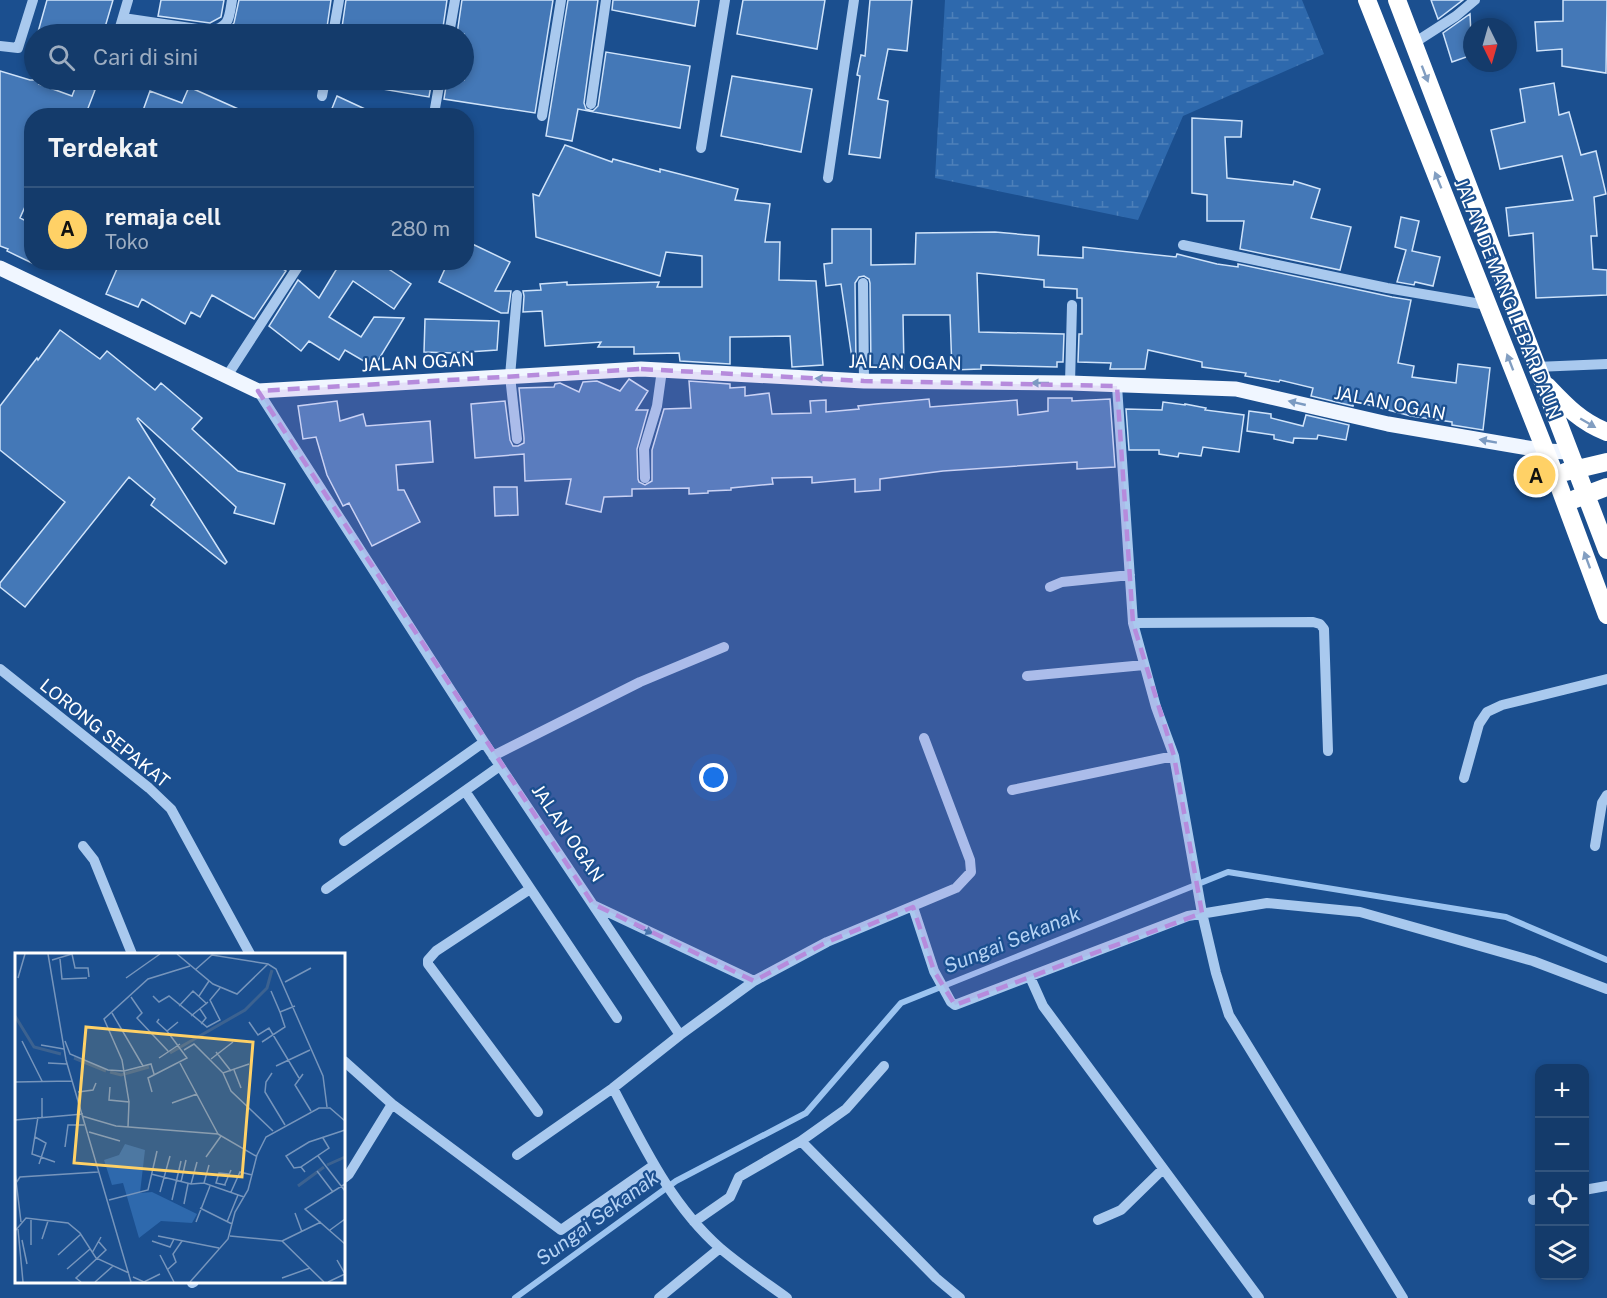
<!DOCTYPE html>
<html lang="id">
<meta charset="utf-8">
<style>
body{margin:0;font-family:"Public Sans",sans-serif;background:#1d4271;color:#f1f3f6}
.controls{position:absolute;right:18px;bottom:18px;display:grid;overflow:hidden;border-radius:12px;box-shadow:0 3px 9px #0003}
.controls button{width:54px;height:54px;display:grid;place-items:center;padding:0;border:0;border-bottom:2px solid #33557e;background:#143b6b;color:#f1f3f6;font:30px sans-serif}
.compass{position:absolute;left:1463px;top:18px;width:54px;height:54px;border-radius:50%;background:#143b6b;box-shadow:0 3px 9px #0003;rotate:175deg}
.you{position:absolute;left:714px;top:778px;width:21px;height:21px;margin:-15px;border:4px solid #fff;border-radius:50%;background:#1a73e8;box-shadow:0 0 0 9px #1a73e833}
.badge{display:grid;place-items:center;width:39px;height:39px;border-radius:50%;background:#ffd166;color:#111;font-size:20px;font-weight:700}
.pin{position:absolute;translate:-50% -50%;border:3px solid #fff;box-shadow:0 2px 6px #0006}
.list{margin:0;padding:0;list-style:none}
h2{display:flex;justify-content:space-between;align-items:center;height:78px;margin:0;padding:0 24px;font-size:26px}
h2 small{font-size:20px;font-weight:400;color:#9dadc1}
.list li{display:grid;grid-template-columns:39px 1fr auto;gap:18px;align-items:center;box-sizing:border-box;height:84px;padding:0 24px;border-top:2px solid #33557e}
.list b{display:block;font-size:22px;white-space:nowrap}
.list p{margin:0;font-size:20px;white-space:nowrap;color:#9dadc1}
.list em{font-size:20px;font-style:normal;color:#9dadc1}
.icon{flex:none;width:33px;height:33px;fill:none;stroke:currentColor;stroke-width:2;stroke-linecap:round;stroke-linejoin:round}
.map{position:relative;flex:none;width:1607px;height:1298px;overflow:hidden}
.search{position:absolute;background:#143b6b;box-shadow:0 3px 9px #0003;left:24px;top:24px;width:450px;height:66px;display:flex;align-items:center;gap:15px;box-sizing:border-box;padding:0 21px;border-radius:33px;color:#9dadc1;font-size:22px}
.panel{position:absolute;background:#143b6b;box-shadow:0 3px 9px #0003;left:24px;top:108px;width:450px;height:162px;border-radius:24px}
.map>svg:first-child{display:block}
</style>
<div class="map">
<svg width="1607" height="1298" viewBox="0 0 1607 1298">
<defs>
<pattern id="wetland-marsh" width="20" height="14" patternUnits="userSpaceOnUse" patternTransform="scale(1.5)"><rect width="20" height="14" fill="#2e69ad"/><path d="M1 5h8M5 5V1M11 12h8M15 12V8" fill="none" stroke="#4d80b9"/></pattern>
</defs>
<rect width="100%" height="100%" fill="#1b4f8f"/>
<!-- wetland -->
<path fill="url(#wetland-marsh)" d="M945 0H1302L1324 54 1183 116 1138 220 935 178Z"/>
<g fill="none" stroke-linecap="round" stroke-linejoin="round">
<!-- stream -->
<path stroke="#9cc4f0" stroke-width="6" d="M515 1298 676 1181 806 1113 901 1003 1228 872 1506 917 1607 960"/>
</g>
<!-- building -->
<path fill="#4478b7" stroke="#cfe3fa" stroke-width="1.5" d="M47 0H113L103 34H47L38 32Z
M161 0H224L221 17 210 23 158 16Z
M239 0H331L326 34H223L234 23Z
M346 0H447L442 34H341Z
M462 0H553L535 113 444 99 447 80H464V34H457Z
M568 0H598L584 103 586 109 593 111 598 106 606 52 690 66 680 128 578 109 572 141 546 136Z
M613 0H699L695 26 612 10Z
M743 0H825L817 49 737 34Z
M870 0H912L907 51 888 49 878 99 888 101 880 158 849 154 860 76 857 75 861 55 865 56Z
M1431 0H1463L1438 19Z
M1563 0H1607L1606 73 1562 66V49L1537 51 1535 22 1563 21Z
M1470 14 1472 55 1452 62 1443 33Z
M0 71 30 80H41L39 84 72 96 77 83 95 90 85 116H32V191L20 218 32 224V263L7 251 8 249 0 246Z
M732 76 812 89 801 152 721 136Z
M383 80H432L429 97 382 89Z
M1554 83 1559 115 1569 112 1581 155 1596 151 1606 194 1594 197 1597 236H1591L1593 269 1607 270V295L1536 298 1533 233 1509 236 1506 208 1573 200 1562 156 1500 169 1491 130 1525 122 1520 89Z
M189 87 254 116H141L150 91 182 103Z
M337 96 380 116H329Z
M1192 118 1242 121 1241 137H1225L1227 178 1293 185 1294 181 1320 189 1311 218 1351 227 1340 270 1240 249 1244 221H1207V195L1192 193Z
M565 145 612 162 613 159 660 172V169L738 189 735 200 770 204 765 242H780L779 280 816 281 823 365 792 367 790 336 730 337V364L680 361 679 353 634 354V347H598L601 342 545 346 542 311 523 312 524 296 523 291 541 290 540 284 567 282V285L659 282 657 287H702V256L666 252 660 276 536 237 533 194 539 196Z
M1401 217 1419 221 1412 251 1440 257 1433 286 1415 282 1414 285 1397 282 1406 250 1395 247Z
M832 229H871V265L915 264 916 233 995 232 1039 236 1038 255 1083 258V247L1176 257 1177 254 1217 264 1238 267V264L1392 297 1411 300 1398 363 1414 366 1412 377 1456 383 1458 364 1490 368 1483 430 1452 425V422L1411 416 1354 401 1353 406 1311 396 1313 388 1280 380 1279 382 1245 376 1246 373 1202 367V362L1148 350 1145 369H1110L1111 363 1078 362 1079 334H1082V298H1077V289L1044 287V280L977 273 979 332 1064 334 1063 362H1057V367L981 365V369L952 370 950 315H903L904 369H871L870 283 869 279 864 276 859 277 855 283 856 365H853L841 284 826 286 824 264 832 263Z
M466 241 510 262 495 291H511L508 313H501L439 282 448 262H466Z
M120 262H287L283 269 286 271 254 319 212 295 200 317 191 312 185 324 142 299 138 307 106 294Z
M325 262H365L373 269 378 262 411 284 394 309 353 281 329 317 361 337 374 317 404 318 374 367 345 350 339 360 309 341 301 351 269 326 298 280 319 298 336 270Z
M425 319 499 321 497 350 453 353 424 352Z
M60 330 100 359 107 351 155 390 161 383 202 418 192 429 238 471 285 484 274 524 234 513 236 507 138 418 137 419 227 562 225 564 151 505 155 499 129 477 25 607 0 587V583L65 502 0 450V406L37 358 38 360Z
M629 379 648 391 636 410H648L637 449 638 479 639 482 645 485 652 481V450L664 409 691 408 689 381 730 384V388L745 387V396L769 393 772 414 811 413 810 401 826 400V412L859 409 858 406 876 404 929 399 930 407 1017 400 1018 415 1048 411V398H1072V401L1110 399 1115 467 1077 469V462L943 471 880 479V490L855 492V479L812 483V477L772 478 773 484 731 488V490L708 491V493L689 494V488L632 489V496L604 497 601 512 566 504 571 479 525 481 524 454 475 458 471 404 505 401 510 440 513 446H518L524 443V438L519 388 554 387 555 384 560 383 579 392 583 382 597 381 620 391Z
M337 401 340 421 363 414 366 426 430 421 433 462 396 465 398 490H404L420 522 372 546 349 503 343 506 327 475 316 437 303 439 298 406Z
M1163 402 1185 405V404L1206 408 1205 410 1244 415 1239 452 1203 447 1201 456 1179 453 1178 457 1159 454V450H1129L1126 409 1162 410Z
M1249 411 1271 414V418L1303 426 1306 415 1349 425 1346 440 1318 435 1317 439 1294 438 1293 443 1274 439V435L1247 431Z
M494 487H517L518 515 495 516Z"/>
<g fill="none" stroke-linecap="round" stroke-linejoin="round">
<!-- minor -->
<path stroke="#a9c9ee" stroke-width="10" d="M123 18 211 31C230 26 229 18 232 0
M118 34 128 0
M333 34 339 0
M449 34 455 0
M1414 43 1456 16 1475 0
M0 46 18 48 33 0
M322 96 325 80
M591 104 606 0
M434 114 440 80
M542 116 561 0
M701 148 725 0
M828 178 854 0
M1183 245 1387 288 1487 305
M863 283 864 381
M1536 367 1607 364
M227 376 301 262
M1070 383 1072 305
M1117 386 1133 623 1313 622 1320 624 1324 629 1328 751
M258 391 484 742 680 1035
M517 439 510 376 517 295
M645 478 644 449 657 406 662 370
M1050 587 1062 582 1130 575
M1133 623 1156 707 1174 756 1202 913 1216 973 1229 1015 1403 1298
M0 669 149 788 171 809 250 954
M1027 676 1144 665
M493 756 640 682 724 647
M1464 778 1479 724 1487 712 1502 705 1607 679
M1012 790 1174 756
M465 791 617 1018
M344 841 484 742
M83 846 94 860 132 954
M1595 846 1602 803 1607 795
M326 889 500 766
M530 889 436 951 428 960V964L538 1112
M593 905 754 981
M913 907 934 971 951 1002 955 1005 1188 916 1267 903 1360 912 1533 961 1607 989
M1030 977 1043 1006 1259 1298
M344 1061 392 1104 561 1230 654 1165
M801 1141 936 1278 960 1298
M517 1155 613 1088
M344 1178 349 1174 392 1104
M1584 1190 1607 1186
M1533 1200 1540 1198
M1098 1220 1121 1210 1163 1169
M694 1222 730 1197 739 1177 801 1141 846 1109 884 1066
M192 1283 194 1282
M659 1298 720 1248
M787 1298C765 1282 741 1266 720 1248 671 1205 643 1145 613 1088L680 1035 754 981 827 942 956 888 971 872 970 860 924 738"/>
<!-- major -->
<path stroke="#f0f6ff" stroke-width="15" d="M0 268 258 391 641 369 864 381 1070 383 1236 389 1388 424 1546 451 1568 452"/>
<!-- highway -->
<path stroke="#fff" stroke-width="18" d="M1367 0 1555 475 1607 615
M1397 0 1607 550
M1547 386C1566 406 1581 422 1607 432
M1565 472 1607 462
M1575 499 1607 487"/>
</g>
<!-- one-way arrows -->
<defs><path id="oneway-solid" d="M-6-.8H1V-3.2L6.5 0L1 3.2V.8H-6Z" transform="scale(1.5)"/></defs>
<g fill="#829ec1">
<use href="#oneway-solid" transform="translate(1425 74) rotate(69)"/>
<use href="#oneway-solid" transform="translate(1438 180) rotate(-112)"/>
<use href="#oneway-solid" transform="translate(1510 362) rotate(-111)"/>
<use href="#oneway-solid" transform="translate(1588 423) rotate(30)"/>
<use href="#oneway-solid" transform="translate(1587 560) rotate(-110)"/>
</g>
<g fill="#7b9ac1">
<use href="#oneway-solid" transform="translate(824 379) rotate(-176)"/>
<use href="#oneway-solid" transform="translate(1040 383) rotate(-180)"/>
<use href="#oneway-solid" transform="translate(1297 403) rotate(-167)"/>
<use href="#oneway-solid" transform="translate(1488 441) rotate(-170)"/>
</g>
<use fill="#4674ac" href="#oneway-solid" transform="translate(645 930) rotate(25)"/>
<!-- marked area -->
<path fill="#b68bdc" fill-opacity="0.2" stroke="#b68bdc" stroke-width="4.5" stroke-dasharray="12 8" stroke-linejoin="round" d="M641 369 864 381 1117 386 1133 623 1174 756 1202 913 955 1005 934 971 913 907 827 942 754 981 593 904 258 391Z"/>
<g text-anchor="middle" dominant-baseline="central" stroke-width="4.5" stroke-linejoin="round" paint-order="stroke">
<!-- street labels -->
<g font-size="18" fill="#fff" stroke="#1b4f8f">
<text transform="translate(1508 299) rotate(68)">JALAN DEMANG LEBAR DAUN</text>
<text transform="translate(418 362) rotate(-3)">JALAN OGAN</text>
<text transform="translate(905 362) rotate(1)">JALAN OGAN</text>
<text transform="translate(1390 403) rotate(11)">JALAN OGAN</text>
<text transform="translate(105 733) rotate(39)">LORONG SEPAKAT</text>
<text transform="translate(568 833) rotate(56)">JALAN OGAN</text>
</g>
<!-- water labels -->
<g font-size="20" font-style="italic" fill="#b5d3f5" stroke="#1b4f8f">
<text transform="translate(1012 940) rotate(-22)">Sungai Sekanak</text>
<text transform="translate(597 1218) rotate(-36)">Sungai Sekanak</text>
</g>
</g>
<!-- overview -->
<g transform="translate(15 953)">
<rect width="330" height="330" fill="#1b4f8f"/>
<path d="M110 191 130 197 125 240 137 239 182 261 177 270 146 268 124 285 108 230 97 232 89 207 104 202Z" fill="#2e69ad"/>
<path fill="none" stroke="#3c6290" stroke-width="3" d="M0 63 19 94 46 101M155 100 230 57 252 35 257 17M59 105 91 118M95 119 106 122 134 114M312 212 330 204M283 233 309 214"/>
<path fill="none" stroke="#7695bc" stroke-width="1.5" d="M33 1 51 107 116 329M162 1 198 31 222 41 253 11 261 16 308 123 312 154M45 6 47 26 72 25M37 7 57 1 60 15H73L74 24M180 17 197 2 253 11M3 25 10 1M111 25 145 1M270 29 296 15M256 38 265 59 280 53M138 43 144 49 154 43 192 74 205 67 195 47 205 35M184 43 194 28M116 44 127 60 122 65 153 98M164 53 178 38 192 51M185 56 191 65 186 71M97 60 128 113M176 63 193 49M144 66 142 69 152 78 163 69M234 69 243 82 254 75 284 125M7 88 27 128M50 88 55 101 93 117 109 118 136 111 139 121M247 89 270 74 265 59M26 92 49 96M169 97 179 91 208 120 234 111M201 99 216 118M144 105 165 91M196 106 218 89M33 110 52 111M165 110 203 181M261 113 295 97M219 117 226 135M208 120 216 138 258 178M257 120 251 129 250 139 270 172M288 121 280 132 296 158M0 129 57 128M95 134 94 147 114 149 113 174M63 139 78 137 81 130M137 139 133 125 172 105 152 78M114 149 107 107 89 66 133 26 175 13M157 150 182 141M67 163 101 173 203 181 241 203M23 164 17 201 40 209M27 164V145M0 167 68 161M74 179 105 188M20 184 31 190 24 211M50 194 53 172H69M303 203 330 238M191 204 206 183M286 214 279 215 271 203 294 189 330 177M302 218 318 239M0 219 6 269M290 219 286 214 314 195 308 185M136 221 176 231 189 230 229 244M214 221 204 220 201 230 210 232V231L216 217M166 229 171 207M1 230 5 224 83 219M189 230 194 212M176 231 182 209M330 231 290 256 330 291M145 239 155 203M216 239 225 219 237 222M94 247 133 237 142 198M157 247 166 208M169 251 173 231M185 255 217 271M280 260 287 279M181 269 195 233M212 269 223 242M3 276 8 329M315 277 330 266M0 278 11 265 53 270 65 280 81 305 114 320M143 283 204 295M215 283 267 288 309 329M27 286 33 268M7 287 12 311M137 288 155 294 159 286M267 288 306 269M16 292V265M77 300 86 284M43 302 66 281M145 302 159 329M52 316 75 296M152 317 161 309 158 301 167 288M118 324 129 329 145 321M267 325 295 315M66 329 61 325 91 297 84 289M80 329 98 313M175 329 213 286 220 259 233 237 242 202 251 184 304 155H315L330 168M313 329 330 321 322 307"/>
<path fill="#ffd166" fill-opacity="0.15" stroke="#ffd166" stroke-width="3" d="M71 74 238 89 227 224 59 210Z"/>
<rect width="330" height="330" fill="none" stroke="#fff" stroke-width="3"/>
</g>
</svg>
<div class="controls">
<button>+</button>
<button>−</button>
<button><svg class="icon" aria-label="locate" viewBox="0 0 24 24"><circle cx="12" cy="12" r="6"/><path d="M12 2v4M12 18v4M2 12h4M18 12h4"/></svg></button>
<button><svg class="icon" aria-label="layers" viewBox="0 0 24 24"><path d="M12 4l9 5-9 5-9-5zM3 14l9 5 9-5"/></svg></button>
</div>
<svg class="compass" viewBox="-18 -18 36 36"><path d="M0-13l5 13h-10z" fill="#e53935"/><path d="M0 13l5-13h-10z" fill="#9dadc1"/></svg>
<div class="you"></div>
<div class="pin badge" style="left:1536px;top:475px">A</div>
<div class="search"><svg class="icon" aria-label="search" viewBox="0 0 24 24"><circle cx="10" cy="10" r="6"/><path d="M15 15l6 6"/></svg>Cari di sini</div>
<section class="panel">
<h2>Terdekat<small></small></h2>
<ul class="list">
<li><span class="badge">A</span><div><b>remaja cell</b><p>Toko</p></div><em>280 m</em></li>
</ul>
</section>
</div>
